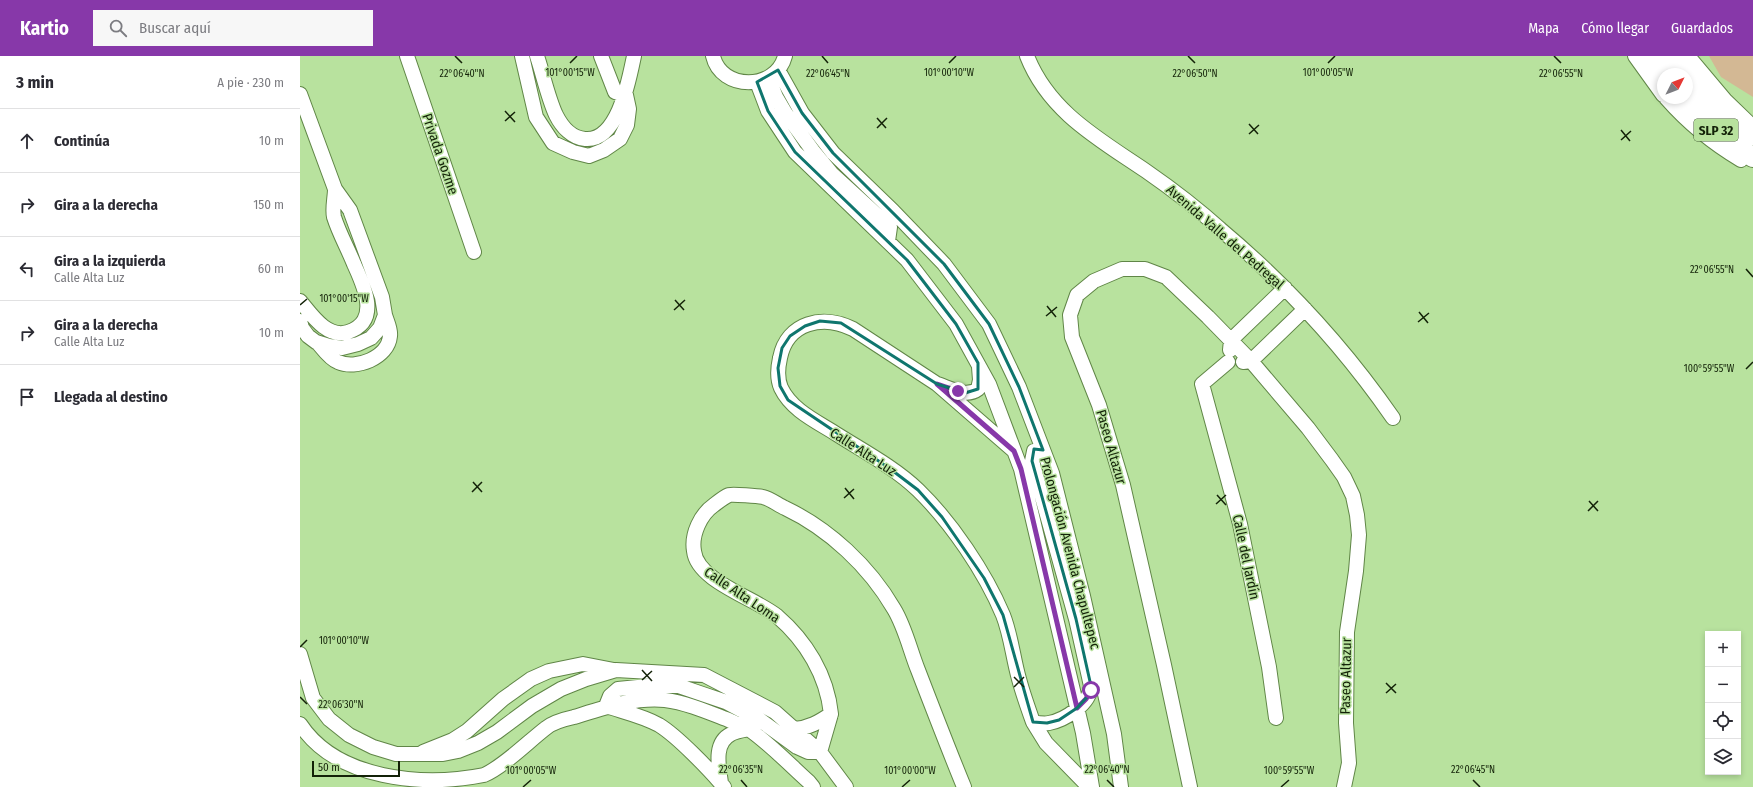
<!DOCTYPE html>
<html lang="es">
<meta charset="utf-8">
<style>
body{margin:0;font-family:"Fira Sans Condensed",sans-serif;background:#f7f7f7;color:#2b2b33}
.controls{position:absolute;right:12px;bottom:12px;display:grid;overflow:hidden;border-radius:0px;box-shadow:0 2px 6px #0003}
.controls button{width:36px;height:36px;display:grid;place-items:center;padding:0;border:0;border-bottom:1px solid #e1e1e2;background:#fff;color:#2b2b33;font:20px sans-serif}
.compass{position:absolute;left:1357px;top:12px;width:36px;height:36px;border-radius:50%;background:#fff;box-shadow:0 2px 6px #0003;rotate:48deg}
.scale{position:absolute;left:12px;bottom:10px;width:88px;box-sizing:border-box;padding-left:4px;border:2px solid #132208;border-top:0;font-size:11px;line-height:14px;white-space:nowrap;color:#132208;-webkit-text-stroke:3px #b8e29e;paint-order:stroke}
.stop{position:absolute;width:12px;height:12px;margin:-9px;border:3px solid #8738a9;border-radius:50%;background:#fff}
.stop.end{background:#8738a9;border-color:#fff;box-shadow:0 1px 4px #0008}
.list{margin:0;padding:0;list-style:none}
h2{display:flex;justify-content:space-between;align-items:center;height:52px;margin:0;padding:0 16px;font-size:17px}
h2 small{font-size:13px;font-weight:400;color:#7c7c81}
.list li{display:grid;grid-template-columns:26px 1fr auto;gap:12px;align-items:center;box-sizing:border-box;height:64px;padding:0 16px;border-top:1px solid #e1e1e2}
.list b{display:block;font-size:15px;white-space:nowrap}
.list p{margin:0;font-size:13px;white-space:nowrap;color:#7c7c81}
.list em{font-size:13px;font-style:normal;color:#7c7c81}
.icon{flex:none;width:22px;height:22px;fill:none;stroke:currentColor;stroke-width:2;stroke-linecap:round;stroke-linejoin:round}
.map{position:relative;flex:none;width:1453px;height:731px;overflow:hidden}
header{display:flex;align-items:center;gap:24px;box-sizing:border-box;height:56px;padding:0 20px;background:#8738a9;color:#fff}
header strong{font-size:19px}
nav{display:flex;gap:22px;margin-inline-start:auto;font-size:14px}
.search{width:280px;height:36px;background:#f7f7f7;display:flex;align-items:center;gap:10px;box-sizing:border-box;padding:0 14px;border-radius:0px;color:#7c7c81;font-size:15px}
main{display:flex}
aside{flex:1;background:#fff}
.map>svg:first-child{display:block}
</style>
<header>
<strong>Kartio</strong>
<div class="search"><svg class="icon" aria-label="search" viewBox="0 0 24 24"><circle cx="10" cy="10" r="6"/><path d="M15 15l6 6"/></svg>Buscar aquí</div>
<nav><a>Mapa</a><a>Cómo llegar</a><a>Guardados</a></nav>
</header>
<main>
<aside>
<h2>3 min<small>A pie · 230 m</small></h2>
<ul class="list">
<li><svg class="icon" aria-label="ahead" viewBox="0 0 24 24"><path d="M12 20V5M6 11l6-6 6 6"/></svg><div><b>Continúa</b></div><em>10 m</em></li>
<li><svg class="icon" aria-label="right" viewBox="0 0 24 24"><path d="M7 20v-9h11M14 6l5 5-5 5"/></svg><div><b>Gira a la derecha</b></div><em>150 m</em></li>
<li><svg class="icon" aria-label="left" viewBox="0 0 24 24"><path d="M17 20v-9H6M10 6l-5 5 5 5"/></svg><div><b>Gira a la izquierda</b><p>Calle Alta Luz</p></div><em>60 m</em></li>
<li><svg class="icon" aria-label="right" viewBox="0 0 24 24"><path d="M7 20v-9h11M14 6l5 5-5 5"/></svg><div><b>Gira a la derecha</b><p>Calle Alta Luz</p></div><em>10 m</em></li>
<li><svg class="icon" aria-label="arrive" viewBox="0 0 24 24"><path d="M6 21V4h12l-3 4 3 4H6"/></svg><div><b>Llegada al destino</b></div></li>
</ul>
</aside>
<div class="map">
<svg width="1453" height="731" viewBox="0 0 1453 731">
<rect width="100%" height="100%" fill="#b8e29e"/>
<!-- green -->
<path fill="#d3b894" d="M1409 0H1453V41L1421 21Z"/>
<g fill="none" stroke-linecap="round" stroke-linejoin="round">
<!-- minor casing -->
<g stroke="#608647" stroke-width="16">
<path id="minor" d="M107 0 174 196
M222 0 236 61 253 87 273 96 289 100 304 94 320 83 327 69 329 53 326 39
M237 0C243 18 248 42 256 59 262 71 272 82 285 83 318 86 329 24 334 0
M301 0 315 36 326 39
M413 0C421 35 476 35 485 0
M727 0C749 56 799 83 846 115 872 133 897 152 920 173 988 230 1043 290 1093 362
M1335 0 1363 39
M1388 0 1425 44 1453 71
M478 14 502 57 533 97 593 155 644 208 689 268 719 331 752 417 783 540 814 678 821 731
M468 22 476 41 486 58 513 95 532 118 590 171 588 185
M457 26 468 55 495 96 607 204 656 268 689 328 721 413 783 677 792 731
M0 38 35 133 50 154 82 241 85 259 80 272 71 282 58 288 42 292 29 290 16 286 8 280 2 272 0 265
M1366 42C1388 67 1412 87 1441 104
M0 245C11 258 27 283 48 276 81 265 64 230 54 208 48 193 39 177 34 161 32 153 35 141 35 133
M18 287C23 293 30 303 38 306 56 314 88 302 90 280 91 273 87 266 85 259
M930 294 931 284 985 232
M928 306 902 328 940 468 969 611 976 662
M943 306 951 305 1005 253
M679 311 680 324 678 333C666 342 650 332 637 328L713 394
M637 328 553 273C523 258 487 266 480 302 478 311 477 323 481 332 492 355 518 366 538 379 565 396 595 412 618 434 651 466 685 516 703 559 711 579 713 602 719 623 723 638 728 652 733 666
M743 394 734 395 732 405 776 563 791 630C790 648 765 664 749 667 744 668 738 667 733 666L746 687 789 731
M0 598 13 642 29 663 49 679 73 691 96 698H143L158 695 178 687 197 676 232 650 261 633 286 623 316 614 404 619 475 656 520 696 546 731
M531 658C527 619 506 585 477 560 455 542 397 525 394 495 391 478 401 458 414 449 418 446 424 441 429 439 433 438 458 440 463 441 471 443 478 449 485 452 529 473 569 510 594 553 605 571 610 594 618 614 633 653 648 692 664 731
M0 668C37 724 123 731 184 719 203 711 229 685 246 672 253 666 265 663 274 661 303 652 334 641 365 644 388 647 410 657 431 665 437 668 445 670 450 674 471 689 490 709 509 726L513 731
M123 696 153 684 167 675 203 643 231 623 249 615 283 608 314 614
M421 727C419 711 413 687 431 678 436 675 444 674 449 673
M424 731C410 714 377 680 359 669 343 660 324 656 306 650L310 640 318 633 348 630H379L426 646 460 664 497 691 508 696H520L531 658C519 666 509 672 494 673
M890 731 864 609 823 429 799 349 772 281 770 259 777 239 794 225 822 213H845L866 221 908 261 951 305 1008 372 1032 404 1044 421 1053 440 1057 459 1059 479 1056 515 1047 576 1046 667 1049 707 1044 731"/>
</g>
<!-- highway casing -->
<g stroke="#608647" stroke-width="22">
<path id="highway" d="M1350 0 1364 18
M1370 0 1384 18
M1387 22C1405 45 1427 66 1453 79
M1383 42C1405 64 1426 86 1453 101"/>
</g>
<!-- minor -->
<use href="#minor" stroke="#fff" stroke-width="14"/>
<!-- highway -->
<use href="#highway" stroke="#fff" stroke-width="20"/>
</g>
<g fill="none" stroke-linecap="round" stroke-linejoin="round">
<!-- route -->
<path stroke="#8738a9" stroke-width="5" d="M658 335 637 328 714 395 721 413 777 652 786 643 791 634"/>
</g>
<!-- marked area -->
<path fill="none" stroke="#0f766e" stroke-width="3" stroke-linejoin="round" d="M478 14 502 57 533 97 644 208 689 268 719 331 743 394 734 393 732 405 776 563 791 630 788 640 777 652 759 664 747 667 733 666 703 559 684 522 642 461 618 434 589 412 488 344 480 330 478 312 482 292 490 280 505 270 520 265 541 267 637 328 665 337 678 333V307L656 268 607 204 495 96 468 55 457 26Z"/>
<!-- ticks -->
<path fill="none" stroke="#132208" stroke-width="1.5" d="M155 0 162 7M522 0 528 7M888 0 895 7M1254 0 1261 7M270 7 277 0M649 7 656 0M1028 7 1035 0M205 55 215 66M577 62 586 72M205 65 215 56M949 68 958 78M577 72 587 62M1321 74 1330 85M949 78 959 69M1321 84 1331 75M1446 213 1453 221M375 244 384 254M0 249 7 243M747 250 756 261M374 254 385 244M1119 256 1128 267M746 260 757 251M1118 266 1129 257M1446 313 1453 306M173 426 182 436M545 432 554 443M172 436 182 426M917 439 926 449M544 442 554 433M1289 445 1298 455M916 448 926 439M1288 455 1298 445M0 591 7 584M342 614 352 625M714 621 724 631M342 624 352 615M1086 627 1096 637M714 631 724 621M1086 637 1096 628M0 641 7 648M441 724 447 731M807 724 814 731M1173 724 1180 731M223 731 231 724M602 731 610 724M981 731 989 724"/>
<g text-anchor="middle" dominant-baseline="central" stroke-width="3" stroke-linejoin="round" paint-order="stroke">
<!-- shield labels -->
<rect fill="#b8e29e" stroke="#445c35" stroke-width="1" x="1394" y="63" width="44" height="22" rx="3"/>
<g font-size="13" font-weight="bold" fill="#132208">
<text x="1416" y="74">SLP 32</text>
</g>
<!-- street labels -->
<g font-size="14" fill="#132208" stroke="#b8e29e">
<text transform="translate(140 98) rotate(71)">Privada Gozme</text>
<text transform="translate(925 181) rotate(41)">Avenida Valle del Pedregal</text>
<text transform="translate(811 391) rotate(74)">Paseo Altazur</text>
<text transform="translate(563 396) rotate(33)">Calle Alta Luz</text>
<text transform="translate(770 497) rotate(75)">Prolongación Avenida Chapultepec</text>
<text transform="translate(946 501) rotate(78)">Calle del Jardín</text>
<text transform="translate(442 539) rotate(34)">Calle Alta Loma</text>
<text transform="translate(1046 620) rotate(-89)">Paseo Altazur</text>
</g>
</g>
<g font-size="10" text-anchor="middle" fill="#132208" stroke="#b8e29e" stroke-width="3" stroke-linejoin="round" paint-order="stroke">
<text x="270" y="20">101°00'15"W</text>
<text x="649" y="20">101°00'10"W</text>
<text x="1028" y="20">101°00'05"W</text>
<text x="162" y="21">22°06'40"N</text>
<text x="528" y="21">22°06'45"N</text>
<text x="895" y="21">22°06'50"N</text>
<text x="1261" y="21">22°06'55"N</text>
<text x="1412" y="217">22°06'55"N</text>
<text x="44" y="246">101°00'15"W</text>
<text x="1409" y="316">100°59'55"W</text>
<text x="44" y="588">101°00'10"W</text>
<text x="41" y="652">22°06'30"N</text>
<text x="441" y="717">22°06'35"N</text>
<text x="807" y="717">22°06'40"N</text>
<text x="1173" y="717">22°06'45"N</text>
<text x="231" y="718">101°00'05"W</text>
<text x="610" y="718">101°00'00"W</text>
<text x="989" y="718">100°59'55"W</text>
</g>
</svg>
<div class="controls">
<button>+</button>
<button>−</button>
<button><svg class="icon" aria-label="locate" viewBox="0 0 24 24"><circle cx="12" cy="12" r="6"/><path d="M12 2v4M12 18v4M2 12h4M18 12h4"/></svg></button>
<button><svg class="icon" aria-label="layers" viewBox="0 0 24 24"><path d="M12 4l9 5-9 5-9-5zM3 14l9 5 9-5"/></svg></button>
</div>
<svg class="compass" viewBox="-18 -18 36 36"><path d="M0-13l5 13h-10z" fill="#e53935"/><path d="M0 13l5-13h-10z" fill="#7c7c81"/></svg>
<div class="scale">50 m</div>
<div class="stop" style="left:791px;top:634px"></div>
<div class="stop end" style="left:658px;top:335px"></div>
</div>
</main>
